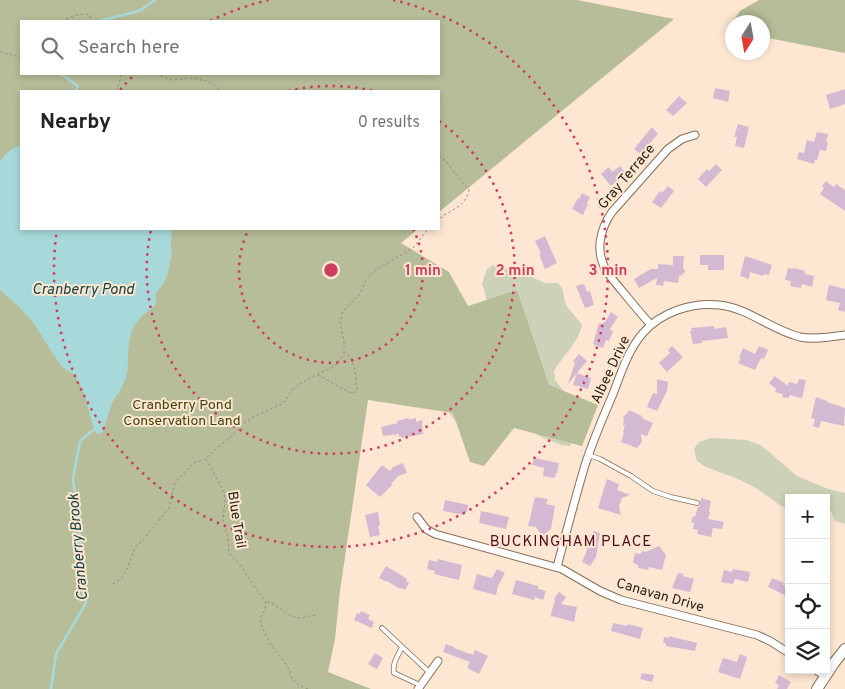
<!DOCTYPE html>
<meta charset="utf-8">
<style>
body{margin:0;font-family:Overpass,sans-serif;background:#f2f2f2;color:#202124}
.controls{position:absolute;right:15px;bottom:15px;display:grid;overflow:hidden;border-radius:0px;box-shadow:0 2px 8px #0003}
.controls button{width:45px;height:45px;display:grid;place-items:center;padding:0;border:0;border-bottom:1px solid #e0e0e0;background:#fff;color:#202124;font:25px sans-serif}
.compass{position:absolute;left:725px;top:15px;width:45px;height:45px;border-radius:50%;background:#fff;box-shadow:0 2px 8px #0003;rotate:191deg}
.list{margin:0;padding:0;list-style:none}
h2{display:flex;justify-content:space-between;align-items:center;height:65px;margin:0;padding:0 20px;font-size:21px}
h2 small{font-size:16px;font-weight:400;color:#757577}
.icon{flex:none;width:28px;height:28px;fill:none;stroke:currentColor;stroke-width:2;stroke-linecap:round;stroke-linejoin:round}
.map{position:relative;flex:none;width:845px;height:689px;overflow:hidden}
.search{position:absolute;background:#fff;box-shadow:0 2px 8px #0003;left:20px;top:20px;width:420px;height:55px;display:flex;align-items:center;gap:12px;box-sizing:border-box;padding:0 18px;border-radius:0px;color:#757577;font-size:19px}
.panel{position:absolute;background:#fff;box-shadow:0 2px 8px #0003;left:20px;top:90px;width:420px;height:140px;border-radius:0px}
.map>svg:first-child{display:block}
</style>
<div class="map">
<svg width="845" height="689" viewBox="0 0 845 689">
<rect width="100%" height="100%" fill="#fde7d2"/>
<!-- green -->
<path fill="#ccd1b7" d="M493 265 523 273 545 283H558C564 289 563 294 565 302 568 311 577 316 582 325 577 345 564 354 554 371L555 380 565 393 578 433 570 446 561 445 541 437 529 429 513 425 460 427 437 396 403 287 490 312 482 283 487 269Z
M711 438 747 440 762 446 797 476 828 489 845 493V524L835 521 830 509 826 507V498H789V507L781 506 756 488 738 479 706 467 697 461 694 449 699 442Z"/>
<!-- forest -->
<path fill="#b6bd98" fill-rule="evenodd" d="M0 0H577L674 19 439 212V91H21V229H418L401 243 449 272 468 306 517 290 549 385 598 405 582 446 514 428 484 466 470 462 453 413 368 400 340 591 335 639 328 672 371 689H0ZM21 21H439V74H21Z
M759 0H845V53L763 37 762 22H732V31L727 30 740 11Z"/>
<!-- water -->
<path fill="#a8d9da" d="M21 145V229H172L171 246 172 252 168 273 163 284 156 293V301L155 306C134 320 130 329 128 354 127 362 129 369 126 377 124 382 122 387 120 391 118 395 115 397 113 401 109 410 106 421 103 431L99 434 96 433C88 414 87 392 74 375 71 371 65 370 61 366L32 321 17 305 0 290V161C6 153 12 148 21 145Z"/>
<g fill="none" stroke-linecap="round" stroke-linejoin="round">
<!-- stream -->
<path stroke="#a8d9da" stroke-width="2.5" d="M99 21 139 11 155 0
M61 74 78 86 76 91
M51 689 56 654 86 603 80 537 73 479 80 441 96 428"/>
</g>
<!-- building -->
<path fill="#d4b9d2" d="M715 88 730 91 728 102 713 98Z
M845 89V104L830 109 826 95Z
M679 96 687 103 673 116 666 110Z
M738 124 749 127 744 148 735 146 737 137H734Z
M652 127 658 134 649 144 650 145 642 155 634 149Z
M817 132 828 134 826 142H828L826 151 820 150 817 160H815L814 164 797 159 799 152 804 153 807 140 814 142Z
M716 164 722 170 706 187 698 179 707 169 709 171Z
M620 166 625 172 618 178 619 179 611 186 601 174 609 167 612 172Z
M826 181 834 187 836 184 845 190V211L820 194 824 188 822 186Z
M668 186 674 191 661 208 652 202 660 191 662 193Z
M582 193 590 197 587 203 588 204 583 215 572 209 578 198 579 199Z
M545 236 557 263 545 269 539 254 541 253 535 241Z
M700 255H724V270H708V265H700Z
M673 256H684L683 267 685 272 682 275 679 276 678 283 664 281 663 286 656 285 657 278 639 288 634 279 651 269H658V264L673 265Z
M745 256 772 265 769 275 764 274 763 276 750 272 749 279 740 276Z
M788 268 794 269V268L805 271V274L814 276 812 287 802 284 801 288 790 286 791 281 785 280Z
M584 284 587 292 590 291 594 305 585 308 576 286Z
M829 285 845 289V312L838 310 840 303 826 300Z
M611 312 618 317 610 329 613 331 609 341 606 340 603 348 593 344 599 323 603 324 604 322H605Z
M714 326V329L726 327 728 338 702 341V343L693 344 690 331H692L691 328Z
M672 346 683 357 667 372 659 363 670 353 668 350Z
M759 346 768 350 764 359 761 358 755 370 738 363 741 358 739 357 743 348 755 354Z
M579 354 587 361 568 384 575 363 573 361Z
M577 373 591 378 588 389 573 385Z
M775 376 788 386 789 382 797 384 799 379 806 380 802 398 789 395V398L782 397 783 394 775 392 776 389 769 383Z
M657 379 668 382 667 391 657 411 647 407 653 393 657 394Z
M816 397 827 401V402L845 408 844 426 821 421 819 428 813 426 815 419 811 418Z
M629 410 642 416V418L653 423 647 436 641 434 642 442 637 448 621 442 624 433 623 432 625 425H623L624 421 623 417 628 412Z
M409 418V420L416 418V422L422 420 423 434 401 438V436L399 437V434L383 436 381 427 398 423 397 421Z
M534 458 559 463 557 473H556L555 478 543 476 544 468 532 465Z
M403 463 407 473 398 476 391 484 392 485 380 497 366 485 382 465 390 471 393 467Z
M607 479 619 484 617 490 630 495 622 498 619 506 621 515 598 508Z
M535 497 548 499 546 504 555 506 551 529 542 536 536 527 528 526Z
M701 498 711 501 709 511 710 512 708 519 724 522 722 529 713 528 711 537 697 534 698 530 693 529 694 523 691 522 693 516 695 517 698 507H699L700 504Z
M445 500 468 505 467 512H465L464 515 443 511Z
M481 511 509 517 506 529 479 523Z
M378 512 380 525 378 526 380 535 370 537 365 515Z
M593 531 600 533 596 557 590 566 582 562 586 553 590 534 593 535Z
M659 546 666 555 662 570 649 567 648 570 638 568V565L633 563 635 553 641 554 642 551 646 552Z
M438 559 462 565 459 580 434 574 435 571 427 569 429 560 437 562Z
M386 566 407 579 406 581 409 583 405 590 401 588 400 589 387 581V582L379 578Z
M497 569 505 573 498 586 496 595 473 589 477 574 492 578Z
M733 569 750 572 748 582 735 579 733 584 721 582 724 570 732 572Z
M678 573 684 574 683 576 694 579 690 592 672 588Z
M772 578 784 583 783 585 789 587V597L768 587Z
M516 580 538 586V589L546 591 543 600 535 597 534 600 512 594Z
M559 592 566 597 561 604 577 607 574 622 552 616 550 617 555 600 554 599Z
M361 611 370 615 368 619 374 622 372 628 354 620 357 613 360 614Z
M613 623 627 626 628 624 643 628 640 639 611 631Z
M669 636 697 643 695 651 666 646V643H663L664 637 669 638Z
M446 644 454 647V648L473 655 475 650 488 656 479 674 467 668 470 662 443 652Z
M375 653 383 658 377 669 368 664Z
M740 654 747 657 740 679 718 672 723 658 737 662Z
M642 673 654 675 652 682 640 679Z
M779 675 791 682 787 689H777L779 685 775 683Z"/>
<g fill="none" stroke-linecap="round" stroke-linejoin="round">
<!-- service casing -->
<g stroke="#856d56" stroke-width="5.5">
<path id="service" d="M588 455 600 459 631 476 653 491 671 497 697 503
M382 628 429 672
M402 647C398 656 392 663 394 673L420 685"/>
</g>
<!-- minor casing -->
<g stroke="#856d56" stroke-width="9">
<path id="minor" d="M651 325C641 314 632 303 623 292 617 285 611 278 606 270 595 251 600 229 612 212L668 149 682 139 695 135
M417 517 426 529 435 534 562 569 600 591 621 600 757 635 770 641 789 653
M557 567C566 533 575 499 585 465 593 441 603 417 613 394 621 373 628 350 643 333 661 312 692 302 719 305 749 308 771 330 800 337 814 340 830 337 845 335
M816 670 825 676
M418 689 438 661"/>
</g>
<!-- secondary casing -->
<g stroke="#856d56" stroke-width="12">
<path id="secondary" d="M817 689 834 663 845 649"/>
</g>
<!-- path -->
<path stroke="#9c8c7c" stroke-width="1" stroke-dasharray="2.5 2.5" stroke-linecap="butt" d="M62 21C70 17 81 12 90 15L91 21
M0 52 21 57
M135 74H136
M156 74 171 80 192 78 206 81 215 85 220 91
M116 91 119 84 121 74
M439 156 447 162 456 175 469 190C465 208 451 209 439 219
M318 375 349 392 352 393 356 392 357 389C355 375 356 361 345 352
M113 584 121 579 127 569 135 547 143 540 169 508 174 485 177 480 194 463 205 459
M267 602C279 604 287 618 301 618 306 617 312 615 317 615
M308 689 298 685 292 679 289 669 286 664 270 644 261 624 260 619 265 610 266 601 255 588 241 566 229 553 228 537 223 520 225 500 224 492 206 459 211 453 233 435 244 423 257 415 282 404 286 400 292 390 298 385 314 376 333 367 337 364 344 354V341L340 322 343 311 360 294 366 280 374 271 413 248 428 229"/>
<!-- service -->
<use href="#service" stroke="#fff" stroke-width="4"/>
<!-- minor -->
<use href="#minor" stroke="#fff" stroke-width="7"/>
<!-- secondary -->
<use href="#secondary" stroke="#fff" stroke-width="10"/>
</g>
<!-- distance rings -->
<g fill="none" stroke="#ce3e5d" stroke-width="2.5" stroke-dasharray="2.5 5">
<path d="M413 229A92 92 0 1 1 249 229"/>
<path d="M288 91A184 184 0 0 1 374 91M439 121A184 184 0 1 1 151 230"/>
<path d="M120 90A277 277 0 0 1 135 74M210 21A277 277 0 0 1 269 0M393 0A277 277 0 1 1 57 229"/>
</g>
<g text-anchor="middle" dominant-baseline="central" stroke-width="4" stroke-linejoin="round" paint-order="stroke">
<!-- street labels -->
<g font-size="14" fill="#2a2117" stroke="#fde7d2">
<text transform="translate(627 177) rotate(-50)">Gray Terrace</text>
<text transform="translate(611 370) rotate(-65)">Albee Drive</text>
<text transform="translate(236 520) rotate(81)">Blue Trail</text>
<text transform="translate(660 596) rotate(16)">Canavan Drive</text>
</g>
<!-- park labels -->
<g font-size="14" fill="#3c4304" stroke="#fde7d2">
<text x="182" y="405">Cranberry Pond<tspan x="182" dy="16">Conservation Land</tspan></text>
</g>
<!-- water labels -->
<g font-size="15" font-style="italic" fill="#134041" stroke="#fde7d2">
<text x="83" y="290">Cranberry Pond</text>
<text transform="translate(79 547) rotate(-95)">Cranberry Brook</text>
</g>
<!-- neighbourhood labels -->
<g font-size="15" letter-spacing="1" fill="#500a1c" stroke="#fde7d2">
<text x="571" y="542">BUCKINGHAM PLACE</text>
</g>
</g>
<circle cx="331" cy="270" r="8" fill="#ce3e5d" stroke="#fde7d2" stroke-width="2.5"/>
<g font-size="15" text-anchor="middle" font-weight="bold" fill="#ce3e5d" stroke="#fde7d2" stroke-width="4" stroke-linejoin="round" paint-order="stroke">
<text x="423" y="275">1 min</text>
<text x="515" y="275">2 min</text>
<text x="608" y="275">3 min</text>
</g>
</svg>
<div class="controls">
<button>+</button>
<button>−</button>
<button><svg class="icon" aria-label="locate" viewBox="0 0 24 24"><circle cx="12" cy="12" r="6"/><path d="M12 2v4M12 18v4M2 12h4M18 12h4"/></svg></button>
<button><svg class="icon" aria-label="layers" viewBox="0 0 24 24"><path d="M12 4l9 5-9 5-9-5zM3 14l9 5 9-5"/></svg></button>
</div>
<svg class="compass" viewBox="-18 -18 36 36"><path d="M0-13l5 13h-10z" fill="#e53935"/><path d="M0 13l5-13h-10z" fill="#757577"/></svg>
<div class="search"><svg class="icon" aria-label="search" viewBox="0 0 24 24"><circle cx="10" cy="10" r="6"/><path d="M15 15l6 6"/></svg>Search here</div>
<section class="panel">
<h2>Nearby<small>0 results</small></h2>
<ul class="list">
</ul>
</section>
</div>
